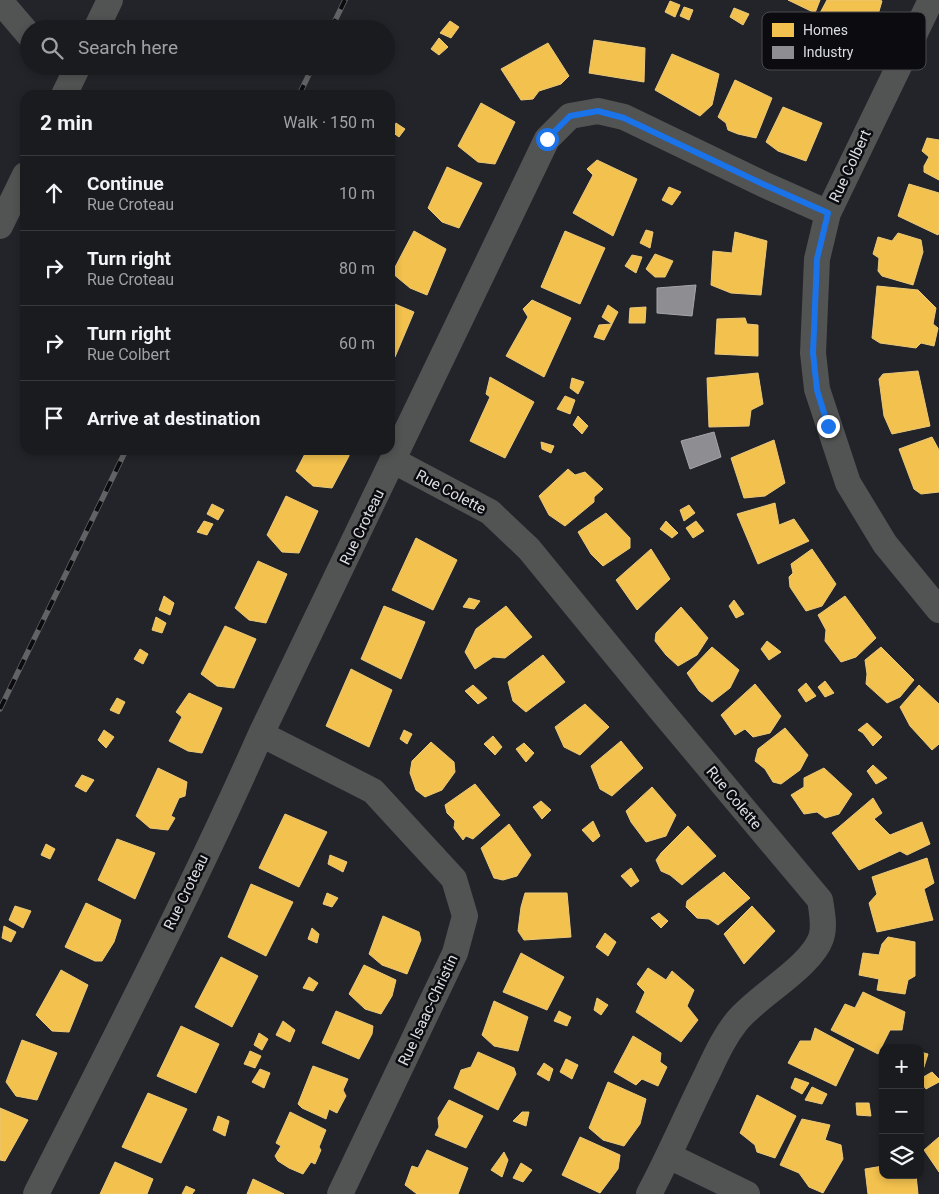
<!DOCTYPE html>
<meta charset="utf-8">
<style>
body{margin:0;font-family:Roboto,sans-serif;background:#232428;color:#f1f3f6}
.controls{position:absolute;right:15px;bottom:15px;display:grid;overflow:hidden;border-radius:10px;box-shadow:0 2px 8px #0003}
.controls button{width:45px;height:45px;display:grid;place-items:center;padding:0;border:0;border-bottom:1px solid #38393d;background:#1a1b1f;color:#f1f3f6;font:25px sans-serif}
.stop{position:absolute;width:15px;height:15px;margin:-11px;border:4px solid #1a73e8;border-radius:50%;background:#fff}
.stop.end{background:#1a73e8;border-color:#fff;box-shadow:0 1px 5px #0008}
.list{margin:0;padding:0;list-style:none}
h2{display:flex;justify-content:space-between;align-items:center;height:65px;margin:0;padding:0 20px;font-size:21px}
h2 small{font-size:16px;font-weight:400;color:#9fa1a4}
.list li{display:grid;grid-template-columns:32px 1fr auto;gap:15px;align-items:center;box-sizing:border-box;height:75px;padding:0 20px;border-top:1px solid #38393d}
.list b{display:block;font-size:19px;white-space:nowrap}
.list p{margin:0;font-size:16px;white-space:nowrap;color:#9fa1a4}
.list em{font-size:16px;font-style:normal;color:#9fa1a4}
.icon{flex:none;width:28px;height:28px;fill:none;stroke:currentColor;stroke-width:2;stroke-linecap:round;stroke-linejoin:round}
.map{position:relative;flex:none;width:939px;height:1194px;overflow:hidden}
.search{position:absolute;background:#1a1b1f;box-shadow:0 2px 8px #0003;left:20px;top:20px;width:375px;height:55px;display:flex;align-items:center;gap:12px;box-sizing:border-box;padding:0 18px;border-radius:28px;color:#9fa1a4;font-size:19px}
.panel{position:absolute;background:#1a1b1f;box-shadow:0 2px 8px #0003;left:20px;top:90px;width:375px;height:365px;border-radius:15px}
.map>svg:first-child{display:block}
</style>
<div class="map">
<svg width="939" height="1194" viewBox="0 0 939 1194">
<rect width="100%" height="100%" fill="#232429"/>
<!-- homes -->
<path fill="#f2c14e" stroke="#ebc97a" d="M788 0H820L815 13Z
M827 0H880L882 1 875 25 863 39 841 28 820 13Z
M670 1 680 5 675 17 665 12Z
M684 7 693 10 689 20 680 16Z
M734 8 749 14 743 25 730 17Z
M450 21 459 27 451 38 440 33Z
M439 38 448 47 439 55 431 49Z
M594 40 645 48 644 82 589 73Z
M548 43 569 76 561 84 539 91 533 99 521 100 501 69Z
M672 54 719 74 712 105 700 116 655 90Z
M735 80 772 98 756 138 738 134 728 130 726 123 718 117Z
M481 103 515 122 495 164 478 162 458 146Z
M783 107 822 123 806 161 778 151 766 142Z
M396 123 405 129 399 137 392 132Z
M927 138 939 140V180L924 172V166L929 157 922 151Z
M597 160 637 179 613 236 573 213 593 175 587 169Z
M447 167 482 183 459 228 442 222 428 208Z
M909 184 939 193V232L938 235 898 216Z
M669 187 681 192 672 205 662 200Z
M646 230 653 232 650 248 640 243Z
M414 231 446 249 427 295 410 288 392 273Z
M565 231 605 248 580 304 541 287Z
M735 232 767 241 761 295 731 293 711 285 713 251 732 253Z
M898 233 921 240 923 252 913 285 882 276 878 271 879 258 873 254 878 237 892 241Z
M655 254 673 261 665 277H655L646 269Z
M632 255 642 257 636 273 625 266Z
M877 286 918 290 936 308 933 324 938 328 934 346 921 343 916 348 880 343 872 338Z
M532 300 571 318 544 377 506 356 528 317 523 309Z
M390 302 414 312 395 357 390 356Z
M608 305 618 312 612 324 602 317Z
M646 307 645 323H629L630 308Z
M745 318 747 324 758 325V356L715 354 717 319Z
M612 324 604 340 594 337 599 325Z
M918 371 930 426 892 434 884 416 879 379 883 374Z
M758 373 763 404 751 410 749 426 709 427 707 378Z
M490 377 534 402 505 458 470 441 490 397 486 394Z
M572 378 584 382 578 394 570 388Z
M565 396 575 400 570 414 557 409Z
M578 416 588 426 582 434 573 425Z
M932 437 939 450V492L921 494 914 489 899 449Z
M774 440 785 483 765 496 744 498 731 458Z
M541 442 554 446 551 453 542 449Z
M307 450H349V456L332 488 313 486 296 471Z
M568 469 575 475 585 472 603 489 594 497V502L565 526 549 515 539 496Z
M286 496 318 511 299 553 282 552 267 535Z
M775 503 779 525 794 519 809 541 758 564 737 514Z
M212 504 224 510 218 520 207 514Z
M689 505 695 513 684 521 680 510Z
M606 513 630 538V548L603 566 591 554 578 532Z
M204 521 213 524 207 535 197 532Z
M666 521 678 533 672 538 660 529Z
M696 521 704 531 693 538 686 528Z
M416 538 457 560 433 610 392 590Z
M651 549 670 579 637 610 616 580Z
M812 549 836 584 822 606 806 611 790 587 789 577 793 573 791 564Z
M258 561 287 574 266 623 249 620 235 608Z
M164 596 174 603 170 615 159 610Z
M845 596 876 638 856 657 841 662 825 641 826 630 818 615Z
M469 598 480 601 474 609 463 607Z
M734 600 744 614 736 618 729 606Z
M384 606 425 622 401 679 361 659Z
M506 606 532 637 505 658 493 657 475 669 465 652 476 629Z
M681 607 708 638 697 655 678 666 666 655 655 641 656 633Z
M156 617 166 623 162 633 152 630Z
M225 626 256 639 234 688 217 686 201 674Z
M767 641 781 652 769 660 761 649Z
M712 647 739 670 730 688 712 702 699 691 687 673Z
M881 647 914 680 900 697 887 703 866 684 867 674 865 660Z
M140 649 148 654 143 664 134 659Z
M543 655 565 682 526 712 513 701 508 682Z
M351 669 392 690 369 747 326 726Z
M825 681 834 693 825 697 818 687Z
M806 683 816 696 806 702 798 690Z
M755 684 781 716 770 733 753 737 745 729 735 735 721 715Z
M473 685 487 698 478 704 465 691Z
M919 685 939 704V744L932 750 910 726 900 707Z
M189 693 222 708 202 753 188 751 169 741 182 717 176 712Z
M117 698 125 702 119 714 110 710Z
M585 704 609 727 580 755 564 747 555 727Z
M867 723 882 737 873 746 863 733 858 730Z
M785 728 808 755 800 770 781 784 773 782 765 769 755 761 758 749Z
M104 730 114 737 106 748 98 740Z
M404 730 412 734 407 744 400 739Z
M493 736 502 747 495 755 484 744Z
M621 741 643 768 612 796 600 789 591 766Z
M431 742 454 762 455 772 442 790 425 797 416 790 410 773 412 761Z
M524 743 534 753 526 762 516 749Z
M873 765 887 778 876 784 867 771Z
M158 768 187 782 185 796 179 798 171 816 175 818 168 830 150 828 136 816Z
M824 768 852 794 839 814 825 818 817 812 804 814 791 795 804 787V778Z
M82 775 94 780 86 792 75 786Z
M475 784 500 815 473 839 466 836 463 840 454 828 455 821 447 813 445 805Z
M652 787 676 815 666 836 646 842 631 822 626 811Z
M873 798 882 813 874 819 890 835 922 822 930 844 907 855 900 851 859 870 832 833Z
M541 801 551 810 542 819 533 807Z
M285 814 327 832 299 887 259 868Z
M593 821 600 836 593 842 582 830Z
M509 824 531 855 517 876 503 880 494 878 481 848Z
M688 826 716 856 682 885 670 875 661 871 656 860 661 853Z
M117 839 155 853 135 899 98 880Z
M46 844 55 849 50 859 41 855Z
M330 855 347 862 343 872 328 864Z
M927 858 934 883 924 889 933 920 877 932 869 903 877 894 872 877Z
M631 868 639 881 631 887 621 876Z
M724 872 750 898 718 925 709 919 697 918 686 907 687 901Z
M251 884 293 902 266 956 228 937Z
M327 893 338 898 332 907 323 904Z
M525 893H567L571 937 524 940 518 931 521 907Z
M86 903 121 920 114 942 102 961H95L65 947Z
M15 906 31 911 23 928 9 920Z
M752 906 775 931 744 964 724 934Z
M659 913 668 921 661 928 651 918Z
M383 916 419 932 421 940 407 974 382 965 369 954Z
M4 926 16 932 11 942 2 938Z
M312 928 319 934 317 943 308 939Z
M605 933 616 942 608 956 596 947Z
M888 937 915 942V976L908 980 905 994 877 990 879 979 859 975 863 953 879 955 882 944Z
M521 953 564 977 547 1010 503 992Z
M221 957 258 976 232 1027 195 1007Z
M364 965 396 980 392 996 381 1014 365 1009 349 994Z
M648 968 666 980 672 971 694 990 687 1006 698 1020 681 1042 636 1012 645 992 637 984Z
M61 970 88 985 69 1032 52 1031 36 1015Z
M309 977 318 983 313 991 303 988Z
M863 992 905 1012 902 1030H890L878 1054 831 1030 845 1004 855 1008Z
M597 998 608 1005 601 1015 594 1010Z
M494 1001 528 1017 518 1051 494 1046 482 1035Z
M336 1011 373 1026 372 1034 359 1059 322 1043Z
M559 1011 571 1017 567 1026 554 1021Z
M283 1021 295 1030 290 1042 276 1035Z
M181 1026 219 1044 196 1093 157 1076Z
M815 1028 854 1049 836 1086 788 1063 800 1041H811Z
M259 1033 268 1039 262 1050 254 1045Z
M633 1036 661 1053 660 1062 667 1067 658 1086 642 1079 636 1085 614 1072Z
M22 1040 57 1053 37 1100 16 1096 6 1082Z
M250 1051 261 1056 255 1068 244 1064Z
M478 1052 514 1068 516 1074 498 1110 454 1088 461 1070 471 1067Z
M920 1052 928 1054 923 1070 920 1068Z
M566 1059 578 1065 572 1079 560 1072Z
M544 1063 553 1069 549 1081 537 1074Z
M313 1066 348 1079 343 1090 346 1096 337 1113 329 1109 326 1119 302 1108 298 1104Z
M260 1069 270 1073 264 1088 252 1082Z
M932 1072 939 1079V1082L926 1089 920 1081V1079Z
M795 1078 809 1083 802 1094 791 1088Z
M608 1082 646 1099 640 1124 624 1146 603 1140 589 1128Z
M812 1087 827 1094 822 1104 805 1100Z
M148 1093 187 1109 161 1163 122 1147Z
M757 1095 796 1116 775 1158 757 1152 755 1145 740 1133Z
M449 1100 483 1116 466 1148 435 1135 439 1127 438 1118Z
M856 1103H869L871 1116 857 1115Z
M0 1108 28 1120 5 1161 0 1160Z
M290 1112 326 1130 319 1147 321 1150 315 1164 311 1162 303 1174 289 1168 278 1161 275 1156 281 1146 276 1143Z
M522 1112H529L526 1126 513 1121Z
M218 1116 229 1121 225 1136 213 1130Z
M802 1119 830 1125 825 1140 841 1145 843 1159 823 1193 809 1187 799 1173 780 1165Z
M580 1137 620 1155 618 1169 600 1193 562 1175Z
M939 1137V1172L924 1150Z
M427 1150 468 1168 458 1194H417L405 1185 412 1166 418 1168Z
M504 1152 508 1160 502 1177 491 1170Z
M115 1162 153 1179 147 1194H100Z
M521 1163 532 1170 523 1182 513 1178Z
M883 1166V1175H916L918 1194H868L865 1169Z
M253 1179 284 1194H247Z
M186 1186 195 1190 192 1194H182Z"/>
<!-- industry -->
<path fill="#8d8d92" stroke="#a5a5aa" d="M696 285 692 316 657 313V288Z
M714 432 721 457 690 469 681 441Z"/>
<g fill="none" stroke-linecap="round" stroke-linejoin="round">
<!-- street -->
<path stroke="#525353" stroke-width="26" d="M931 0 828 213 817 259 813 353 817 389 848 483 885 544 939 610
M0 1 29 35
M96 29 110 0
M64 95 78 66
M0 226 25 175
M394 461 490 512 529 549 660 709 820 900C822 912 825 927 821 938 811 967 757 996 737 1021 724 1037 716 1055 707 1074 687 1114 670 1155 649 1194
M261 734 373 791 454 879 465 916 455 953 340 1194
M669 1156 747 1194
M36 1194C113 1042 192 890 261 734L547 139 570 116 598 111 624 117 765 185 828 213"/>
<!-- rail casing -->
<g stroke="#626364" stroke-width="5.5">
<path id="rail" d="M331 29 345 0
M299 95 313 66
M0 709 126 450"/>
</g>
<!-- rail -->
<use href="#rail" stroke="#0c0c10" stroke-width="4" stroke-dasharray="11" stroke-linecap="butt"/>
</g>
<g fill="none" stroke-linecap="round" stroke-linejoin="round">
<!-- route -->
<path stroke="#1a73e8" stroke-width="6" d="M547 139 570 116 598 111 624 118 765 185 828 213 817 259 813 353 817 390 828 426"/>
</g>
<g text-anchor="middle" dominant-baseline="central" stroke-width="5" stroke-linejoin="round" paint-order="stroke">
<!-- street labels -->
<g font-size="15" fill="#dcdde2" stroke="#0c0c10">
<text transform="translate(850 166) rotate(-65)">Rue Colbert</text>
<text transform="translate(451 492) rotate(28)">Rue Colette</text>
<text transform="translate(362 527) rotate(-64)">Rue Croteau</text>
<text transform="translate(734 798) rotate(50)">Rue Colette</text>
<text transform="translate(186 892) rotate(-64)">Rue Croteau</text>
<text transform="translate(428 1010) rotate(-65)">Rue Isaac-Christin</text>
</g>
</g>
<!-- legend -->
<rect x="762" y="12" width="164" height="58" rx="8" fill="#0c0c10" stroke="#4a4b4f" stroke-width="1"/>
<rect x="772" y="23" width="22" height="14" fill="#f2c14e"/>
<rect x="772" y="46" width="22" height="13" fill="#8d8d92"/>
<g font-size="14" fill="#dcdde2">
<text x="803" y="35">Homes</text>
<text x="803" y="57">Industry</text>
</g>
</svg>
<div class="controls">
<button>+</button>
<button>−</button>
<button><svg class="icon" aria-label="layers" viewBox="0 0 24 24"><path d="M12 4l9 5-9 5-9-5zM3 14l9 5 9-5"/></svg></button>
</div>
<div class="stop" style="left:547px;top:139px"></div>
<div class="stop end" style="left:828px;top:426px"></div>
<div class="search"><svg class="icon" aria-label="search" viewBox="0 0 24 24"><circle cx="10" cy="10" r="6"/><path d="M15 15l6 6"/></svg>Search here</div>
<section class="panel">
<h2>2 min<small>Walk · 150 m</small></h2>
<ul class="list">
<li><svg class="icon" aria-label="ahead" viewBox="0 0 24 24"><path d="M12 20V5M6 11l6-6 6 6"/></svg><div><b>Continue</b><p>Rue Croteau</p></div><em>10 m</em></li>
<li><svg class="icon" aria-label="right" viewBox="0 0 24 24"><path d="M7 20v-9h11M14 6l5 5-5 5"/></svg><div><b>Turn right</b><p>Rue Croteau</p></div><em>80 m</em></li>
<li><svg class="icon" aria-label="right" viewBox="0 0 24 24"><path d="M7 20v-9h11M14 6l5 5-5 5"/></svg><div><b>Turn right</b><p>Rue Colbert</p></div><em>60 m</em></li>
<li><svg class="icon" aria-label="arrive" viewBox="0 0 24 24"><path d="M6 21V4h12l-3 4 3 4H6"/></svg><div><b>Arrive at destination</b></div></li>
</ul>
</section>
</div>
